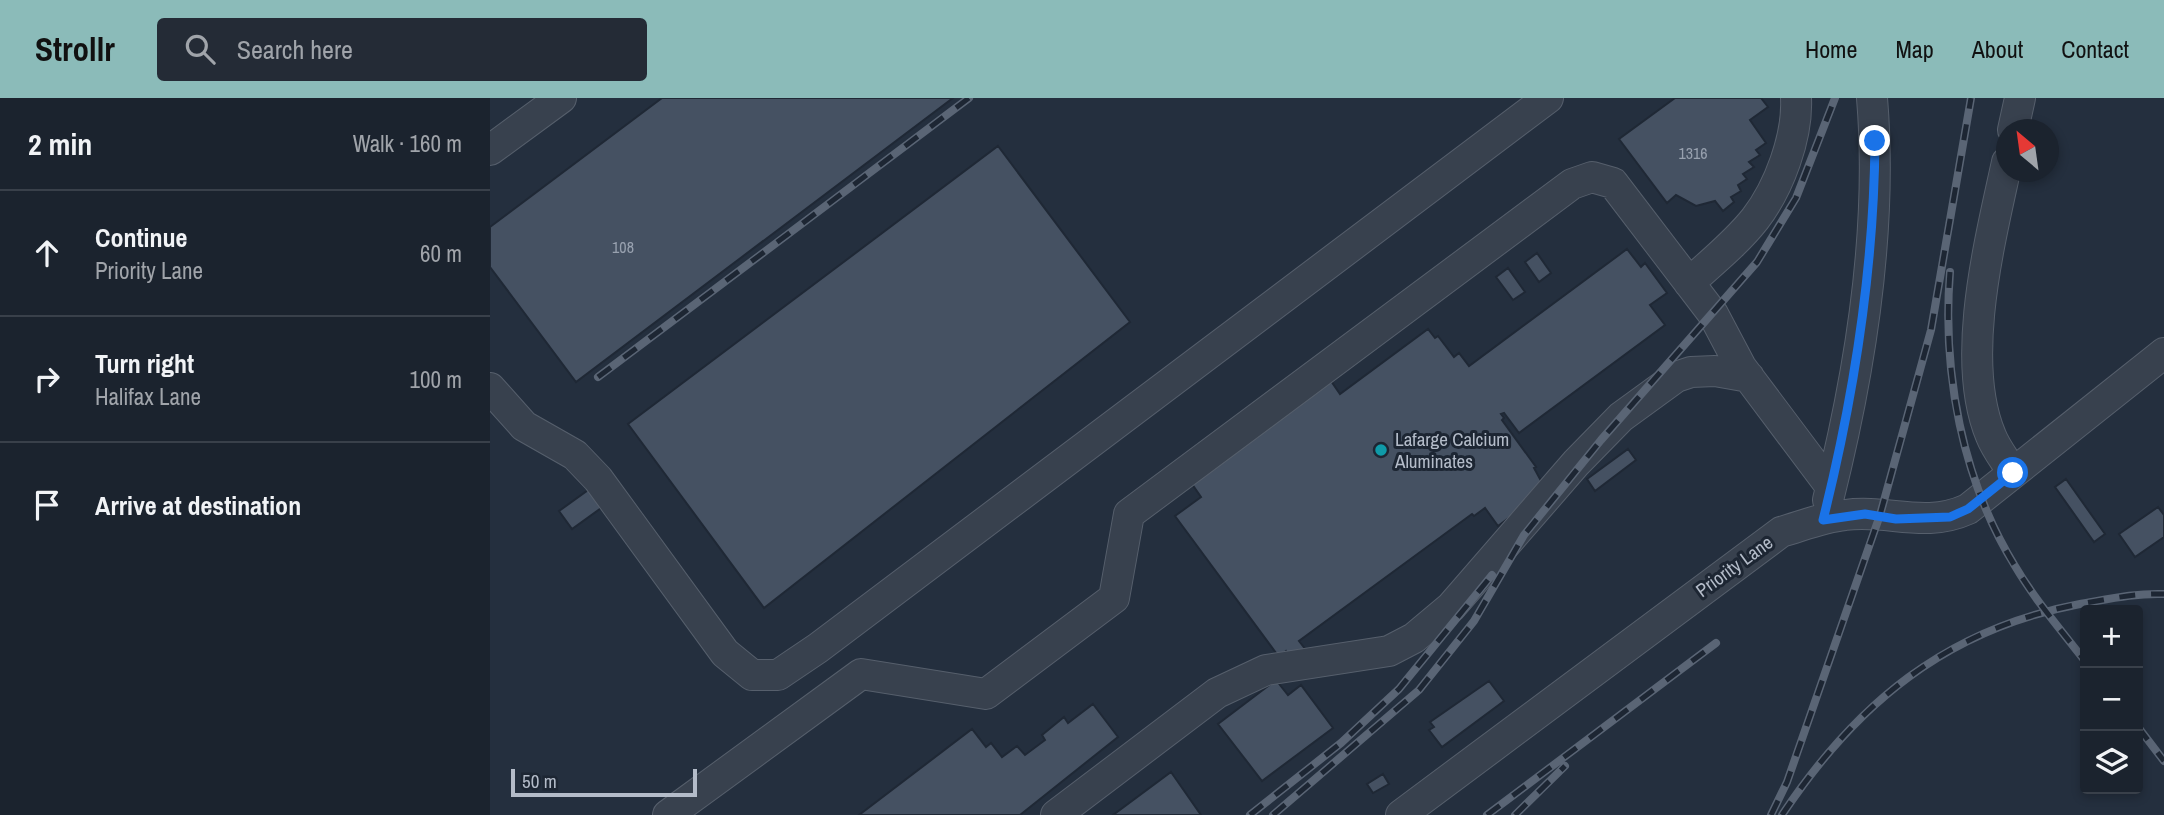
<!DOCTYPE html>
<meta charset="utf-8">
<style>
body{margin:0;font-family:"Archivo Narrow",sans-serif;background:#242b36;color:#f1f3f6}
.controls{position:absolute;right:21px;bottom:21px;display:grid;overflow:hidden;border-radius:7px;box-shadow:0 4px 10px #0003}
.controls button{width:63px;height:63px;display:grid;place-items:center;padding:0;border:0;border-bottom:2px solid #39404a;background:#1b232e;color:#f1f3f6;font:35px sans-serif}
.compass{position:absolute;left:1506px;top:21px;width:63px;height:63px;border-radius:50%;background:#1b232e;box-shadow:0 4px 10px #0003;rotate:331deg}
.scale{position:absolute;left:21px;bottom:18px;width:186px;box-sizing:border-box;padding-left:7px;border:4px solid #b4bcc9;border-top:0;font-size:19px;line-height:24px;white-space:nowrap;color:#b4bcc9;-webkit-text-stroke:5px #1d2633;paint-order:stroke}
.stop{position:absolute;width:21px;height:21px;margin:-16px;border:5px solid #1a73e8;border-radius:50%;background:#fff}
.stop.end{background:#1a73e8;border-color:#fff;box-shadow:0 2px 7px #0008}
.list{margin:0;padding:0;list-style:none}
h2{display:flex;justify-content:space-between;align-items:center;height:91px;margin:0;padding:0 28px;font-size:30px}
h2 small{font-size:23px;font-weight:400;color:#a0a4aa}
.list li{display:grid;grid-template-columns:46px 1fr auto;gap:21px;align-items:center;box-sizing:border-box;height:126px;padding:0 28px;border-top:2px solid #39404a}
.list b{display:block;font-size:26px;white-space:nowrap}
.list p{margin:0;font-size:23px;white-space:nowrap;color:#a0a4aa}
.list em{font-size:23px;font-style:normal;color:#a0a4aa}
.icon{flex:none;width:38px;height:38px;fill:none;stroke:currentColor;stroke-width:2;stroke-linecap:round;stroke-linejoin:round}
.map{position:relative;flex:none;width:1674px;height:717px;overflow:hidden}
header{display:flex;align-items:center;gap:42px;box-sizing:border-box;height:98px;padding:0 35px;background:#8bbbb9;color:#111}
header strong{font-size:33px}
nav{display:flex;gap:38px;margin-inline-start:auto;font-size:24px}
.search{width:490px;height:63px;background:#242b36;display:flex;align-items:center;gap:18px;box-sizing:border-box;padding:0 24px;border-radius:7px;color:#a0a4aa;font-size:26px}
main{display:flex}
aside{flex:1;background:#1b232e}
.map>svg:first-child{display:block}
</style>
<header>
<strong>Strollr</strong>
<div class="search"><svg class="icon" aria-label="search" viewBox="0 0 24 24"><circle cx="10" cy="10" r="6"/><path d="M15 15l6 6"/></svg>Search here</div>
<nav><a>Home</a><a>Map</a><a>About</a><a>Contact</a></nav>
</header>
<main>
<aside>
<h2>2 min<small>Walk · 160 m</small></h2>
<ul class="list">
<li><svg class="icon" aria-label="ahead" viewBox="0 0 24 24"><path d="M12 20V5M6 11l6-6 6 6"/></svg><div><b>Continue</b><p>Priority Lane</p></div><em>60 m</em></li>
<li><svg class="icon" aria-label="right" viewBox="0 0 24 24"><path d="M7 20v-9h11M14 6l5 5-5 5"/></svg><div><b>Turn right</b><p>Halifax Lane</p></div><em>100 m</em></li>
<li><svg class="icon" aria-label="arrive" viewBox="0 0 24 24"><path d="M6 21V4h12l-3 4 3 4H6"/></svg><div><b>Arrive at destination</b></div></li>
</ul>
</aside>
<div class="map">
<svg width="1674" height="717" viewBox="0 0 1674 717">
<rect width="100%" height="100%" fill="#242f3e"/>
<!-- building -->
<path fill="#455162" stroke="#1f2835" stroke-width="2" d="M172 0H463L86 284 0 169V129Z
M1185 0H1271L1278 9 1260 22 1276 45 1266 52 1270 57 1259 64 1264 69 1253 76 1257 81 1248 87 1251 93 1241 99 1244 104 1233 113 1225 103 1206 108 1186 97 1177 105 1129 41Z
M508 48 640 224 274 510 138 326Z
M1137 151 1151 169 1155 165 1177 195 1160 207 1175 227 1029 335 1014 315 1011 316 1014 320 1012 322 1046 369 1044 370 1056 392 1008 428 995 410 984 418 982 416 809 543 816 552 802 562 796 553 789 559 685 418 711 399 702 386 841 283 850 296 938 231 945 240 948 238 964 259 969 255 979 268Z
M1047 155 1061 175 1049 184 1035 164Z
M1018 170 1035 194 1023 202 1006 179Z
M1138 351 1146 362 1105 393 1097 381Z
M1576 381 1615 436 1604 444 1565 389Z
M101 390 114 408 82 431 69 413Z
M1668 409 1674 417V439L1645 459 1629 436Z
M786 582 798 597 811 587 843 630 772 683 728 626Z
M999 583 1014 603 952 649 939 632 944 629 940 624Z
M603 606 628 639 530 717H369L482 631 496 649 501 645 512 659 527 648 535 657 555 642 552 637 574 619 578 625Z
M681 674 711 717H623Z
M893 676 899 686 883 695 877 686Z"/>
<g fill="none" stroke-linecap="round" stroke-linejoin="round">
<!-- minor casing -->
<g stroke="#565f6c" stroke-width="32">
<path id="minor" d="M1523 32 1530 0
M0 52 71 0
M1517 64C1500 143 1469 262 1501 338 1506 351 1516 363 1523 375
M1199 185C1222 164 1246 145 1265 121 1289 90 1308 39 1306 0
M0 290 34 328 85 357 108 381 235 555 262 577H288L328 550 1058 0
M1338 402C1370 275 1393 131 1382 0
M178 717 371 576 496 596 624 500 639 416 1082 86 1102 79 1123 85 1223 216 1251 269 1341 389
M566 717 727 595 776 572 899 553 924 540 961 509 1086 365 1131 319 1186 279 1201 274 1225 273 1259 279
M911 717 1291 434C1312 428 1333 419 1355 417 1399 411 1434 431 1478 411L1674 255"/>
</g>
<!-- minor -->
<use href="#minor" stroke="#38414e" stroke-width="30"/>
<!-- rail casing -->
<g stroke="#5a6575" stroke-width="8">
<path id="rail" d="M1460 174C1452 274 1472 382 1525 468 1545 502 1571 532 1595 563
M108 279 479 0
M1648 629 1674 663
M760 717 851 645 909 591 1002 477
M783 717 929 592 984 523 1034 437 1111 342 1267 164 1306 100 1345 0
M997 717 1226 545
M1025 717 1075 668
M1281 717 1297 684 1390 417 1441 232 1481 0
M1292 717C1366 606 1456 531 1590 506 1619 501 1645 495 1674 496"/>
</g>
<!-- rail -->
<use href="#rail" stroke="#1d2633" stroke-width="5" stroke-dasharray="16" stroke-linecap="butt"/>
</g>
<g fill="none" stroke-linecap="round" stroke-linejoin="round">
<!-- route -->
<path stroke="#1a73e8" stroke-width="9" d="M1385 43C1384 170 1364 298 1333 422L1375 416 1406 421 1460 419 1478 411 1523 375"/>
</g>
<!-- markers -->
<circle fill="#0f9aa8" stroke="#1d2633" stroke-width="2.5" cx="891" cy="352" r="7"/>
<g text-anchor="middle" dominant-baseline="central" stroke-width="6" stroke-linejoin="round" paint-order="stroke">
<!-- number labels -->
<g font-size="16" fill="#98a1af">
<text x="1203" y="55">1316</text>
<text x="133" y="149">108</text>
</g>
<!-- poi labels -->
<g font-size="19" fill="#b4bcc9" stroke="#1d2633" text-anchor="start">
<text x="905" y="341">Lafarge Calcium<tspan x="905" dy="22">Aluminates</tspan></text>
</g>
<!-- street labels -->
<g font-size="19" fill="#b4bcc9" stroke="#1d2633">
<text transform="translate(1244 468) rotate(-36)">Priority Lane</text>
</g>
</g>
</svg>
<div class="controls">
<button>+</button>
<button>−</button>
<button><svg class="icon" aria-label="layers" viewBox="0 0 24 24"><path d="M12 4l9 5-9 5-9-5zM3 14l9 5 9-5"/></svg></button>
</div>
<svg class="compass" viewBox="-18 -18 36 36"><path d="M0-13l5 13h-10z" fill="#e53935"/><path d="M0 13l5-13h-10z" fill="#a0a4aa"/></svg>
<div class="scale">50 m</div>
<div class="stop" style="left:1523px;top:375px"></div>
<div class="stop end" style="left:1385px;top:43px"></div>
</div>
</main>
